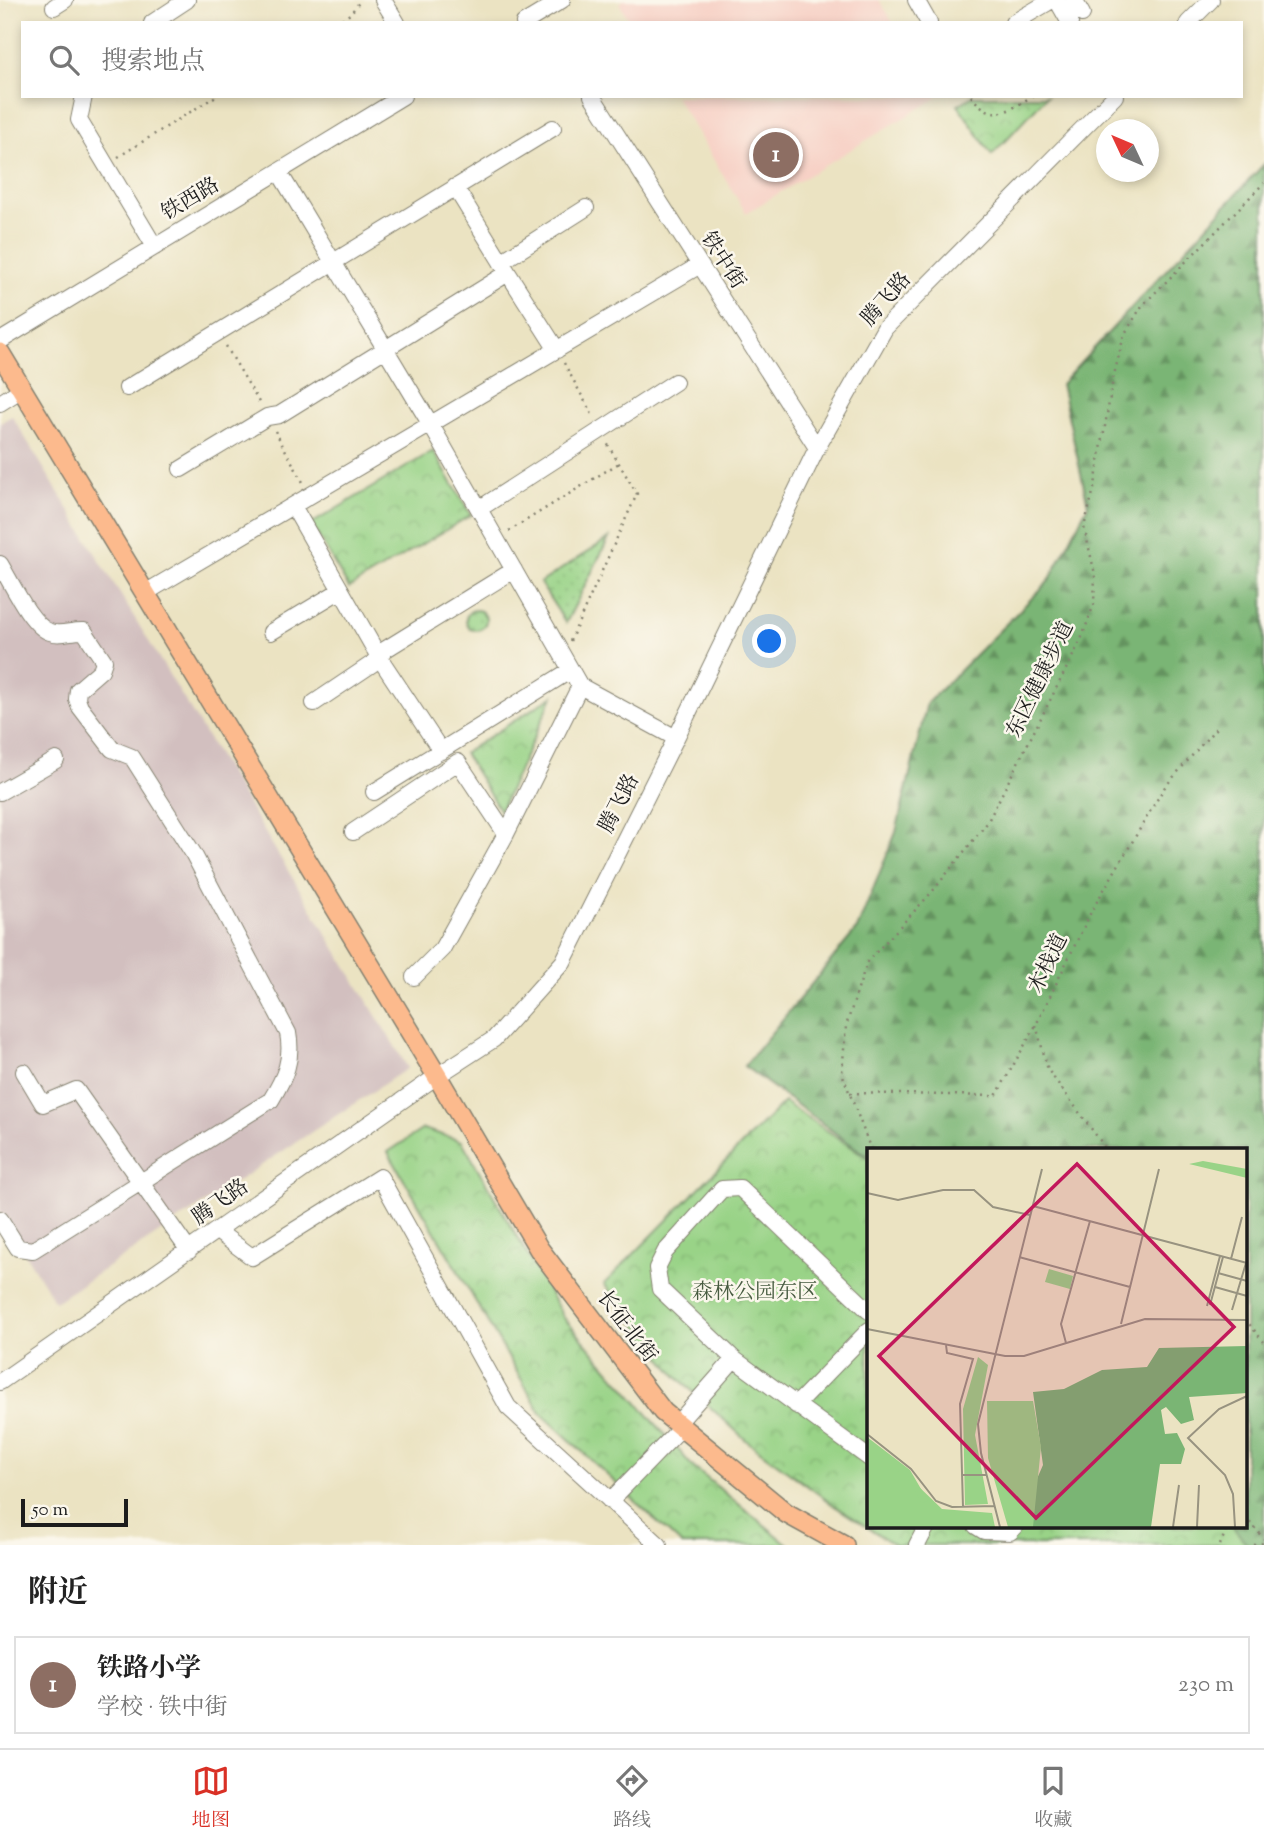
<!DOCTYPE html>
<html lang="zh">
<meta charset="utf-8">
<style>
body{margin:0;font-family:"Sorts Mill Goudy","Noto Serif SC",serif;background:#f2f2f2;color:#222}
.compass{position:absolute;left:1096px;top:119px;width:63px;height:63px;border-radius:50%;background:#fff;box-shadow:0 4px 10px #0003;rotate:314deg}
.scale{position:absolute;left:21px;bottom:18px;width:107px;box-sizing:border-box;padding-left:7px;border:4px solid #1c1c1c;border-top:0;font-size:19px;line-height:24px;white-space:nowrap;color:#1c1c1c;-webkit-text-stroke:5px #fbf7ec;paint-order:stroke}
.you{position:absolute;left:770px;top:642px;width:24px;height:24px;margin:-18px;border:5px solid #fff;border-radius:50%;background:#1a73e8;box-shadow:0 0 0 10px #1a73e833}
.badge{display:grid;place-items:center;width:46px;height:46px;border-radius:50%;background:#d93025;color:#fff;font-size:23px;font-weight:700}
.pin{position:absolute;translate:-50% -50%;border:4px solid #fff;box-shadow:0 2px 7px #0006}
.list{margin:0;padding:0;list-style:none}
h2{display:flex;justify-content:space-between;align-items:center;height:91px;margin:0;padding:0 28px;font-size:30px}
h2 small{font-size:23px;font-weight:400;color:#767676}
.list li{display:grid;grid-template-columns:46px 1fr auto;gap:21px;align-items:center;box-sizing:border-box;height:98px;margin:0 14px 14px;padding:0 14px;border:2px solid #e0e0e0;border-radius:0px}
.list b{display:block;font-size:26px;white-space:nowrap}
.list p{margin:0;font-size:23px;white-space:nowrap;color:#767676}
.list em{font-size:23px;font-style:normal;color:#767676}
.icon{flex:none;width:38px;height:38px;fill:none;stroke:currentColor;stroke-width:2;stroke-linecap:round;stroke-linejoin:round}
.map{position:relative;flex:none;width:1264px;height:1545px;overflow:hidden}
.search{position:absolute;background:#fff;box-shadow:0 4px 10px #0003;left:21px;right:21px;top:21px;height:77px;display:flex;align-items:center;gap:18px;box-sizing:border-box;padding:0 24px;border-radius:0px;color:#767676;font-size:26px}
.sheet{height:203px;background:#fff}
nav{display:flex;justify-content:space-around;align-items:center;box-sizing:border-box;height:98px;border-top:2px solid #e0e0e0;background:#fff;font-size:19px;color:#767676}
nav a{display:grid;justify-items:center;gap:4px}
nav .on{color:#d93025}
.map>svg:first-child{display:block}
</style>
<div class="map">
<svg width="1264" height="1545" viewBox="0 0 1264 1545">
<defs>
<pattern id="grass-dots" width="8" height="8" patternUnits="userSpaceOnUse" patternTransform="scale(1.75)"><rect width="8" height="8" fill="#99d387"/><path d="M2 2h.1M6 6h.1" fill="none" stroke="#83b574" stroke-width="1.8" stroke-linecap="round"/></pattern>
<pattern id="forest-firs" width="22" height="20" patternUnits="userSpaceOnUse" patternTransform="scale(1.75)"><rect width="22" height="20" fill="#7ab574"/><path d="M5 1l3.5 6h-7zM16 11l3.5 6h-7z" fill="#63925e"/></pattern>
<pattern id="park-crowns" width="20" height="18" patternUnits="userSpaceOnUse" patternTransform="scale(1.75)"><rect width="20" height="18" fill="#99d387"/><path d="M2 6a3 3 0 1 1 6 0M12 15a3 3 0 1 1 6 0" fill="none" stroke="#83b574"/></pattern>
</defs>
<rect width="100%" height="100%" fill="#fbf7ec"/>
<filter id="ink" filterUnits="userSpaceOnUse"><feTurbulence type="fractalNoise" baseFrequency=".0143" numOctaves="2"/><feDisplacementMap in="SourceGraphic" scale="14" xChannelSelector="R" yChannelSelector="G"/><feConvolveMatrix kernelMatrix="1 2 1 2 8 2 1 2 1" color-interpolation-filters="sRGB"/></filter>
<filter id="wash" filterUnits="userSpaceOnUse"><feTurbulence type="fractalNoise" baseFrequency=".00686" numOctaves="4" result="noise"/><feDisplacementMap in="SourceGraphic" scale="28" xChannelSelector="R" yChannelSelector="G"/><feGaussianBlur stdDeviation="1.57" result="paint"/><feColorMatrix in="noise" values="0 0 0 0 0 0 0 0 0 0 0 0 0 0 0 0 0 1.4 0 .05"/><feComposite in="paint" operator="in"/></filter>
<g filter="url(#wash)">
<rect width="100%" height="100%" fill="#ebe3c2"/>
<!-- built -->
<path fill="#f7d1c6" d="M624 0H879L893 23H631L619 3Z
M675 96H937L938 97 746 213Z"/>
<!-- industrial -->
<path fill="#d2bfbf" d="M12 416 408 1068 55 1302 0 1213V423Z"/>
<!-- grass -->
<path fill="url(#grass-dots)" stroke="#5a7852" stroke-width="2" d="M609 538 566 623 540 583Z
M466 620a10 10 0 1 1 20 0a10 10 0 1 1-20 0Z"/>
<!-- forest -->
<path fill="url(#forest-firs)" stroke="#4b6848" stroke-width="2" d="M1264 164V1545H1243L1225 1526H1245V1150H869L868 1157 744 1066 857 929 896 832 927 703 1049 581 1088 505 1061 384Z"/>
<!-- park -->
<path fill="url(#park-crowns)" stroke="#5a7852" stroke-width="2" d="M973 96H1047L992 155 958 105Z
M433 451 471 515 349 588 311 524Z
M553 696 500 811 464 753Z
M784 1102 868 1158 869 1526H1232L1248 1545H895L836 1507 747 1441 677 1377 604 1284Z
M423 1129 462 1141 564 1318 693 1467 789 1545H682L541 1413 388 1152Z"/>
</g>
<g filter="url(#ink)">
<g fill="none" stroke-linecap="round" stroke-linejoin="round">
<!-- minor casing -->
<g stroke="#84806f" stroke-width="18">
<path id="minor" d="M383 0 397 23
M916 0 929 23
M1057 0 1070 23
M1074 0 1082 14
M54 7 65 0
M152 23 187 0
M524 23 562 0
M1013 23 1052 0
M1188 23 1211 0
M84 96 79 120 155 247
M592 96 817 448
M279 172 431 425 580 686 676 738
M501 262 586 208
M508 273 557 350
M0 341 403 96
M127 388 553 128
M0 403 22 389
M181 469 267 417 279 415 508 273 455 187
M293 506 379 657 441 751
M479 509 675 382
M0 564C11 582 31 626 50 632 60 636 73 630 84 631L104 661 101 670 78 690 77 699 80 707 112 749 132 757 193 853 288 1033C293 1060 285 1077 271 1100L33 1250 18 1248 0 1219
M145 593 700 265
M271 632 341 590
M314 703 372 664 386 649 514 570
M0 792 56 760
M374 792 571 670
M353 832 458 762 506 834
M414 977 442 949 506 834 580 686
M24 1072 43 1104 76 1090 189 1251
M217 1231 252 1257 380 1177 508 1407 659 1545
M869 1311 740 1188 722 1189 665 1252 657 1268 660 1289 734 1359 869 1458
M0 1382 437 1076 494 1039 563 962 676 738 817 448 885 328 1115 96
M796 1405 869 1330
M677 1424 734 1359
M610 1501 682 1427
M976 1526 984 1531 1010 1532 1016 1526
M917 1545 927 1526"/>
</g>
<!-- major casing -->
<g stroke="#84806f" stroke-width="22">
<path id="major" d="M0 353 437 1076 539 1249 663 1412 786 1513 844 1545"/>
</g>
<!-- path -->
<path stroke="#84806f" stroke-width="2.5" stroke-dasharray="2 5" stroke-linecap="butt" d="M336 23 350 14 361 0
M971 96C993 123 1008 112 1032 96
M118 157 216 96
M226 346 260 404
M564 363 594 418
M275 431 304 484
M509 531 619 463
M570 641 637 494 607 443
M1036 1025 1048 1070 1107 1150
M850 1093 996 1096 1036 1025 1092 910 1164 788 1216 728
M871 1150 842 1073 846 1026 867 962 932 892 987 823 1081 640 1094 604 1095 574 1084 527 1095 485 1113 379 1124 335 1142 306 1264 183
M1245 1319 1264 1342
M1245 1517 1264 1539
M1220 1545 1228 1526
M1254 1545 1264 1543"/>
<!-- minor -->
<use href="#minor" stroke="#fff" stroke-width="16"/>
<!-- major -->
<use href="#major" stroke="#fcba8d" stroke-width="19"/>
</g>
</g>
<g text-anchor="middle" dominant-baseline="central" stroke-width="5" stroke-linejoin="round" paint-order="stroke">
<!-- street labels -->
<g font-size="21" fill="#1c1c1c" stroke="#fbf7ec">
<text transform="translate(191 200) rotate(-31)">铁西路</text>
<text transform="translate(722 261) rotate(57)">铁中街</text>
<text transform="translate(887 300) rotate(-49)">腾飞路</text>
<text transform="translate(1041 680) rotate(-64)">东区健康步道</text>
<text transform="translate(620 804) rotate(-63)">腾飞路</text>
<text transform="translate(1049 964) rotate(-64)">木栈道</text>
<text transform="translate(221 1203) rotate(-35)">腾飞路</text>
<text transform="translate(626 1327) rotate(53)">长征北街</text>
</g>
<!-- park labels -->
<g font-size="21" fill="#485c41" stroke="#fbf7ec">
<text x="755" y="1293">森林公园东区</text>
</g>
</g>
<!-- overview -->
<g transform="translate(867 1148)">
<rect width="380" height="380" fill="#ebe3c2"/>
<path d="M380 198V245L322 249 327 272 314 276 299 259 294 262 298 286 310 285 318 301 314 316H293L284 379H165L169 333 176 317 166 244 197 241 235 222 280 219 292 200Z" fill="#7ab574"/>
<path d="M336 13 380 21V30L322 16ZM182 121 206 128 203 141 178 134ZM111 209 121 217 108 287 121 356 98 357 96 261ZM120 253H166L174 299 166 379H141L121 310ZM0 289 75 361 125 365 128 379H0Z" fill="#99d387"/>
<path d="M0 289 43 322 61 353 54 355 45 336 0 297Z" fill="#99d387"/>
<path fill="none" stroke="#989380" stroke-width="2" d="M0 45 31 52 76 42H107L126 59 163 67M166 58 380 115M152 109 263 139M364 111 375 69M351 125 380 133M348 139 380 148M343 157 356 109M340 158 353 108M365 162 379 115M254 176 292 21M0 181 138 208H157L278 171 380 172M199 195 194 176 223 73M79 197 80 205 106 211 93 256 96 359M0 286 44 321 69 353 85 359 128 358M95 327H120M133 379 114 305 111 276 175 21M306 379 312 337M330 379 332 337M368 379 366 346 358 327 321 290 352 261 380 248"/>
<path fill="#c2185b" fill-opacity="0.15" stroke="#c2185b" stroke-width="3.5" d="M210 16 367 179 169 370 12 208Z"/>
<rect width="380" height="380" fill="none" stroke="#1c1c1c" stroke-width="3.5"/>
</g>
</svg>
<svg class="compass" viewBox="-18 -18 36 36"><path d="M0-13l5 13h-10z" fill="#e53935"/><path d="M0 13l5-13h-10z" fill="#767676"/></svg>
<div class="scale">50 m</div>
<div class="you"></div>
<div class="pin badge" style="left:776px;top:155px;background:#8d6e63">1</div>
<div class="search"><svg class="icon" aria-label="search" viewBox="0 0 24 24"><circle cx="10" cy="10" r="6"/><path d="M15 15l6 6"/></svg>搜索地点</div>
</div>
<section class="sheet">
<h2>附近<small></small></h2>
<ul class="list">
<li><span class="badge" style="background:#8d6e63">1</span><div><b>铁路小学</b><p>学校 · 铁中街</p></div><em>230 m</em></li>
</ul>
</section>
<nav>
<a class="on"><svg class="icon" aria-label="map" viewBox="0 0 24 24"><path d="M3 6l6-2 6 2 6-2v14l-6 2-6-2-6 2zM9 4v14M15 6v14"/></svg>地图</a>
<a><svg class="icon" aria-label="directions" viewBox="0 0 24 24"><path d="M12 3l9 9-9 9-9-9zM9 14v-3h6M13 9l2 2-2 2"/></svg>路线</a>
<a><svg class="icon" aria-label="saved" viewBox="0 0 24 24"><path d="M7 4h10v16l-5-4-5 4z"/></svg>收藏</a>
</nav>
